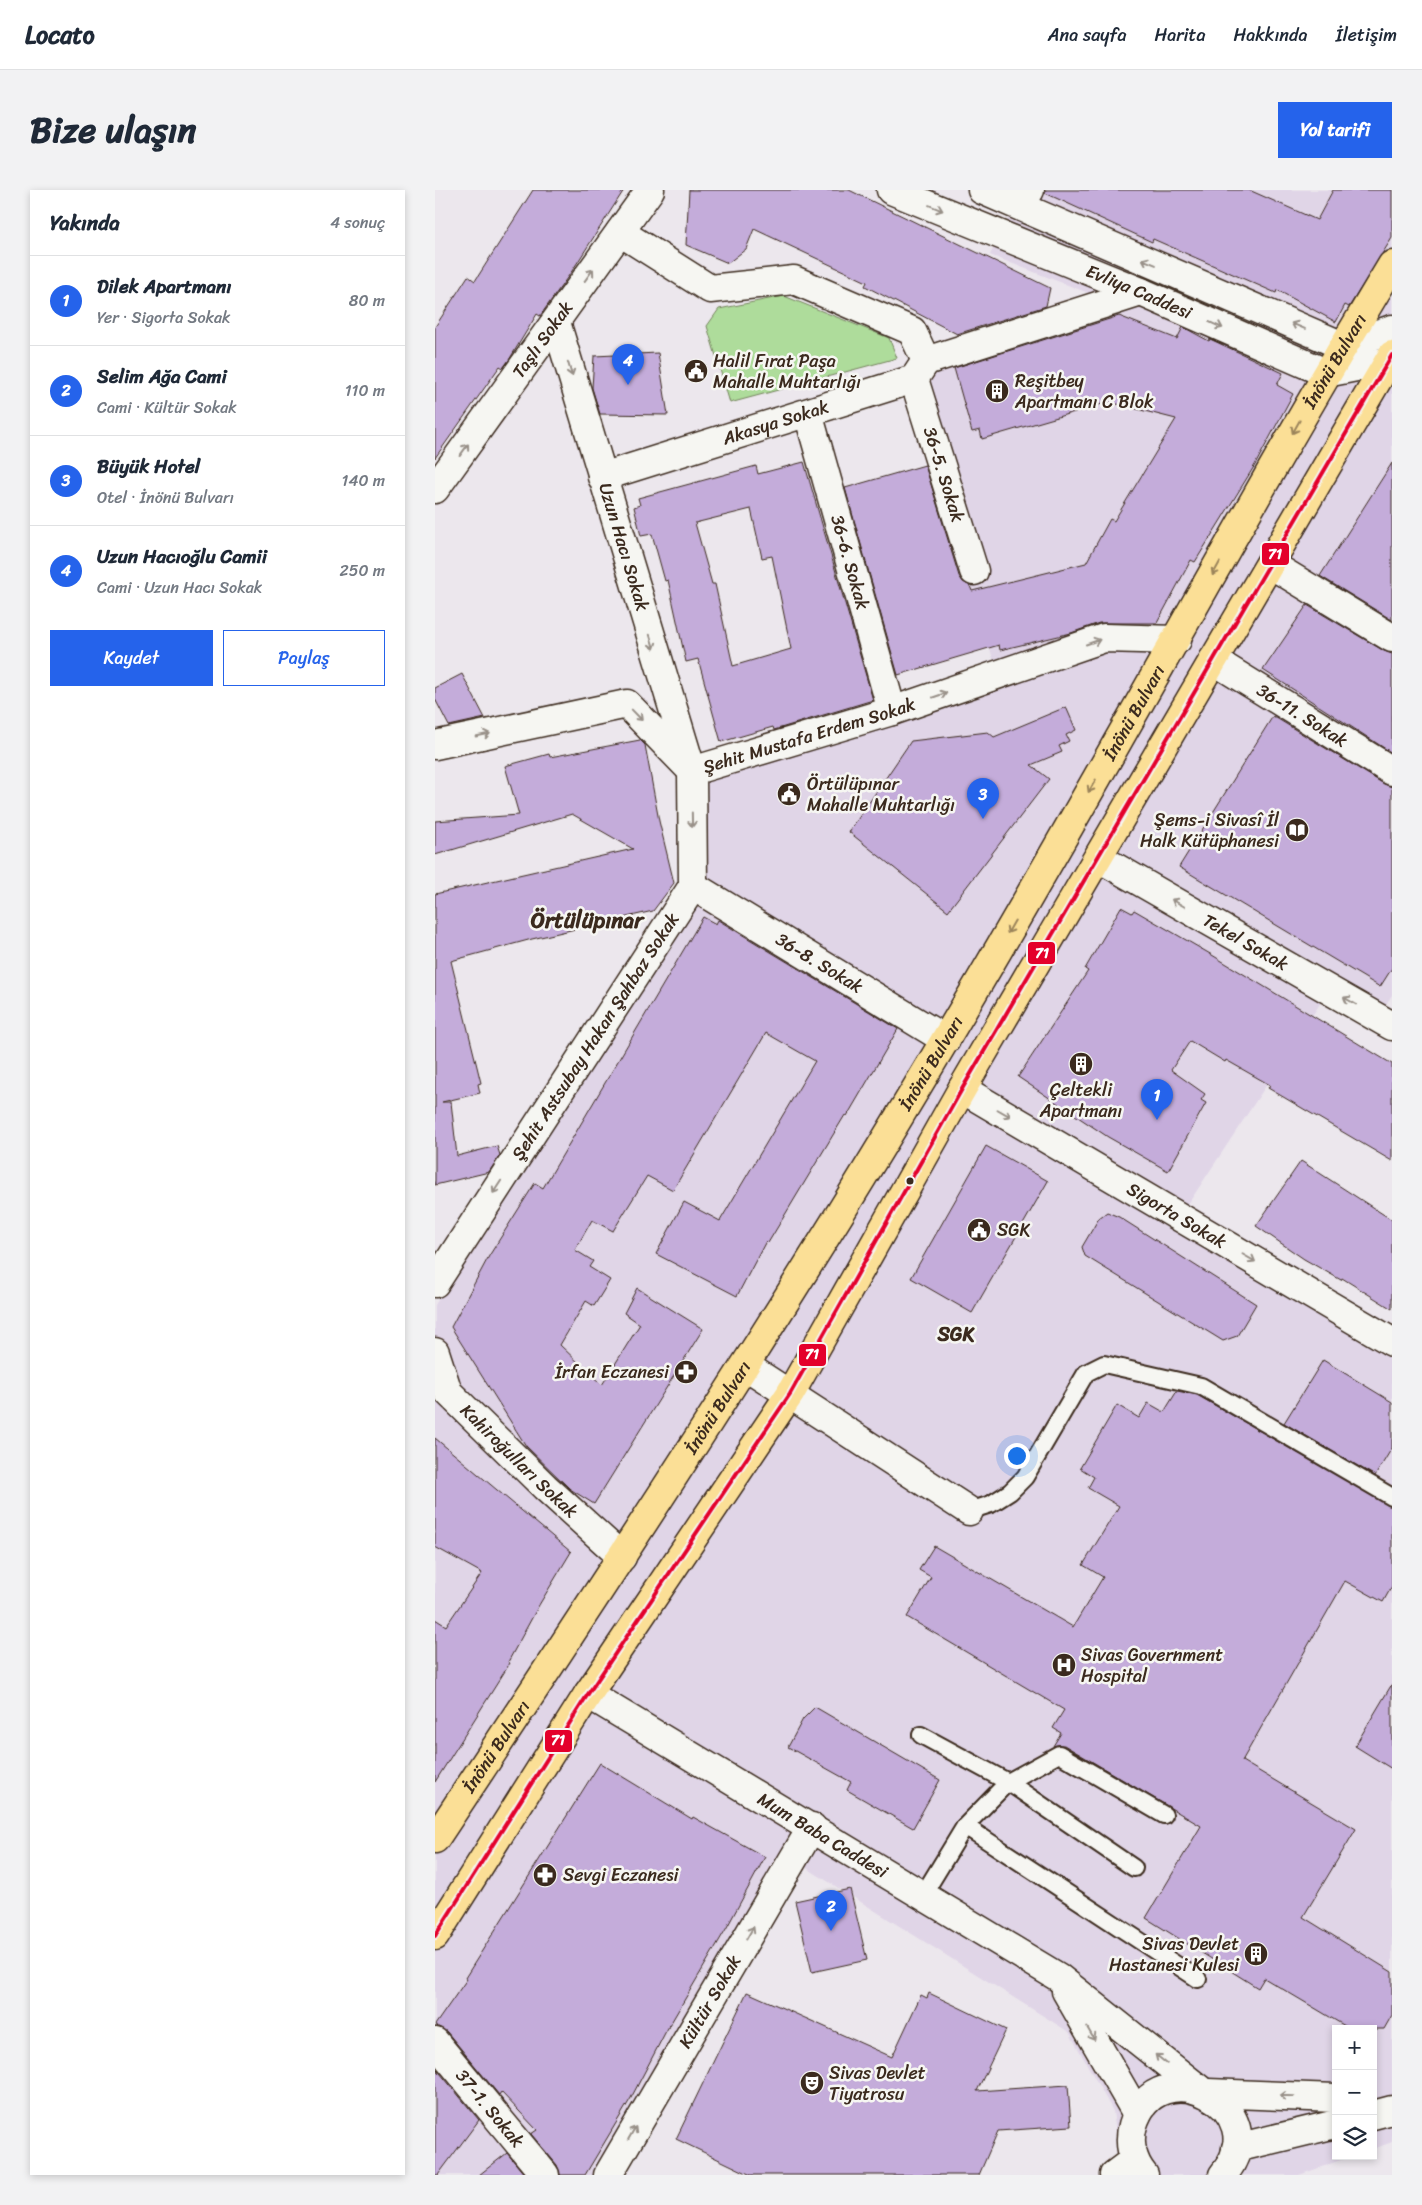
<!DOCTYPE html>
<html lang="tr">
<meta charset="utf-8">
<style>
body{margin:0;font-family:Sriracha,sans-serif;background:#f2f2f3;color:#1f2937}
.controls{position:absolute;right:15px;bottom:15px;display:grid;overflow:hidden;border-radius:0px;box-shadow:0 2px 8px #0003}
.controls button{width:45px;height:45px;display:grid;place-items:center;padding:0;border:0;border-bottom:1px solid #e0e1e3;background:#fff;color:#1f2937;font:25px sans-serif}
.you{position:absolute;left:581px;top:1265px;width:18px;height:18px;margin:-12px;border:4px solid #fff;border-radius:50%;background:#1a73e8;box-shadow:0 0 0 8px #1a73e833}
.badge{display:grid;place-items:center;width:32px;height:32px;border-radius:50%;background:#2563eb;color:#fff;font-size:16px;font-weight:700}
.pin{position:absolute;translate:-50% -41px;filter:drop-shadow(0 1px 2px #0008)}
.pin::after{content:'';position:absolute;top:26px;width:18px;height:15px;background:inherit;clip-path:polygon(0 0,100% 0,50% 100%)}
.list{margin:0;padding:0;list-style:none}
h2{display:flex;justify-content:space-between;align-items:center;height:65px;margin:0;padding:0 20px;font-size:21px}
h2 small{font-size:16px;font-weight:400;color:#747a83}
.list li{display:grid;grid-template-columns:32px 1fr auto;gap:15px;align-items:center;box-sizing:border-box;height:90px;padding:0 20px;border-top:1px solid #e0e1e3}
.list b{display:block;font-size:19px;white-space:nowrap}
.list p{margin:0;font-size:16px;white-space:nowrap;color:#747a83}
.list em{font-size:16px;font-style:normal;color:#747a83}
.actions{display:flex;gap:10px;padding:15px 20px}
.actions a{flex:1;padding:11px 0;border:1px solid #2563eb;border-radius:0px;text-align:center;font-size:18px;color:#2563eb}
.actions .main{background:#2563eb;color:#fff}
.icon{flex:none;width:28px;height:28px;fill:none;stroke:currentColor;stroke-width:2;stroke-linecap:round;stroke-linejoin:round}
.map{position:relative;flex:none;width:957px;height:1985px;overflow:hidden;border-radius:0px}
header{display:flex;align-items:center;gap:30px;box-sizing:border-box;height:70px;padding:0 25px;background:#fff;border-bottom:1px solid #e0e1e3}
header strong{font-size:24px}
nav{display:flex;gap:28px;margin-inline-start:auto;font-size:18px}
.intro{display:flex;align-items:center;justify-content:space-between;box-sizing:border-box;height:120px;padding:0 30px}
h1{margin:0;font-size:35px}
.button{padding:12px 22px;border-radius:0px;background:#2563eb;color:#fff;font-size:18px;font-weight:700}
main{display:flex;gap:30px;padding:0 30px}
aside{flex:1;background:#fff;border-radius:0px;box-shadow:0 2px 8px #0003}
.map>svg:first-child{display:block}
</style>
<header>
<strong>Locato</strong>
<nav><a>Ana sayfa</a><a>Harita</a><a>Hakkında</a><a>İletişim</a></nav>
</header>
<div class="intro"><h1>Bize ulaşın</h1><a class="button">Yol tarifi</a></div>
<main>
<aside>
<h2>Yakında<small>4 sonuç</small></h2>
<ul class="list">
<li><span class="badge">1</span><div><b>Dilek Apartmanı</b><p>Yer · Sigorta Sokak</p></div><em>80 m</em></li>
<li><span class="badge">2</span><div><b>Selim Ağa Cami</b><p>Cami · Kültür Sokak</p></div><em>110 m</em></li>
<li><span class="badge">3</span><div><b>Büyük Hotel</b><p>Otel · İnönü Bulvarı</p></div><em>140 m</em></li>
<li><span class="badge">4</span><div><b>Uzun Hacıoğlu Camii</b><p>Cami · Uzun Hacı Sokak</p></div><em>250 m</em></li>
</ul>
<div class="actions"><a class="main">Kaydet</a><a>Paylaş</a></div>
</aside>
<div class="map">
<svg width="957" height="1985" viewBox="0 0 957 1985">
<rect width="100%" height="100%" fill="#ece7ed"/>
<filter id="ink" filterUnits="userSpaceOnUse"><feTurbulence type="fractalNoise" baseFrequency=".02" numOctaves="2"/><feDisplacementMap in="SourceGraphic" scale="10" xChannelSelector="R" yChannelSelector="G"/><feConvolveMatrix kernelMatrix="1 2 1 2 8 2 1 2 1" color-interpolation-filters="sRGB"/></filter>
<g filter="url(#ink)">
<!-- built -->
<path fill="#e0d5e7" d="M588 0H957V805L948 819 900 791 753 1014 957 1134V1952L938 1959V1839H901V1966H917L864 1985H693L684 1965 678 1921 634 1842 354 1667 166 1985H0V1115L244 700 242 584 560 475 469 183 682 114 555 65Z"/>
<!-- green -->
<path fill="#aedc9b" stroke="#74835c" d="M349 106 454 148 462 168 295 213 272 136 284 119Z"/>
<!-- building -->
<path fill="#c4acda" stroke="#3b2a1e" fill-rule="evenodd" d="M98 0H189L137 81 105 126 102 124 74 170 68 178 65 176 0 268V137L33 86 40 91Z
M254 0H414L615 98 611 116 522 144 430 96 432 92 319 39 311 59 293 73 251 55Z
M611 0H814L882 30 898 0H957V48L914 117 910 115 901 132 842 100 841 103 718 49 717 52 610 3Z
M684 126 742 149 748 137 774 151 775 149 848 183 842 195 858 204 820 275 760 372 756 370 722 433H664L636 443 565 460 564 455 463 485 410 298 490 275 524 386 528 392 535 396 537 401 651 373 675 329 679 331 741 229 674 212 547 249 545 240 537 242 519 178Z
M223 163 233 225 165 224 157 198 159 166Z
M369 272 438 510 339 540 338 537 286 552 263 469 251 472 233 390 230 391 217 344 206 346 199 317 205 315 203 308 321 276 323 284ZM316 319 327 368 337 366 356 459 298 476 280 394H277L260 333Z
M957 273V430L885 386Z
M872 415 949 461 957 464V563L828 480Z
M27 484 50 528 14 536 0 509V498Z
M631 517 641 540 631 545 634 551 624 556 627 562 596 575 614 589 513 721 414 642 476 551 553 542 559 547Z
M838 526 949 594 957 597V778L945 797 744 677Z
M205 550 210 555 224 631 239 693 218 721 97 749 16 771 46 893 43 894 45 903 7 912H16L22 966 62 956 65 965 54 982 0 995V704L198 659 137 624 0 665V631L84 625 70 576 114 564 115 567Z
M686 717 697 723 699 720 777 765 957 874V971L833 898 835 895 791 870 790 872 755 851 736 880 770 904 766 910 771 913 733 981 673 947 583 887 653 781 650 779Z
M268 727 281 734 283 730 463 839 412 926 410 925 333 1053 331 1051 302 1106 221 1064 249 1012 285 1031 380 871 331 843 238 1000 212 986 178 1041 157 1030 140 1060 158 1071 154 1077 175 1090 159 1116 151 1111 125 1155 167 1195 205 1134 189 1123 202 1098 268 1139 159 1314 135 1299 91 1256 16 1137 54 1066 100 993 108 998Z
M551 956 613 991 537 1123 476 1088Z
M866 971 957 1030V1119L907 1088 906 1090 869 1069 821 1036Z
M672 1022 684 1027 821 1114 802 1146 788 1151 650 1066 647 1057 664 1028Z
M888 1170 957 1212V1258L940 1286 849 1233Z
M742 1201 762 1205 957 1317V1396L948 1412 910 1391 807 1571 921 1639 868 1727 957 1782V1825L949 1839H915L829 1788 823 1798 711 1728 766 1636 629 1555 618 1556 626 1543 618 1538 629 1520 472 1427 496 1387 484 1380 499 1356 638 1437 668 1387 648 1375 684 1316 653 1298 659 1287 645 1278 682 1215 704 1228 713 1213 729 1222Z
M0 1248 136 1362 104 1415 73 1472 75 1473 0 1592V1429L11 1436 47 1383 0 1357Z
M957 1494V1579L920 1556Z
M380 1517 505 1590 478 1638 412 1600 416 1592 353 1557 368 1529Z
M165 1573 257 1629 258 1627 330 1667 291 1739 230 1843 196 1908 150 1985H125L122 1975 96 1944 102 1940 66 1902 64 1905 12 1842 0 1835 32 1789 30 1788Z
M415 1699 432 1770 377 1782 360 1711Z
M312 1802 457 1867 486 1805 492 1808 494 1803 571 1840 542 1901 633 1895 636 1936 563 1941 544 1985H316L241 1949Z
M0 1877 44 1930 3 1985H0Z
M72 1963 90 1985H44Z"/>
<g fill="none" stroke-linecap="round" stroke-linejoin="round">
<!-- lane casing -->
<g stroke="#3b2a1e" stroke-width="20">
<path id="lane" d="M534 1321 556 1314 575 1302 590 1287 651 1183 669 1174 766 1196 957 1307
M486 1545 573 1592 624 1564 729 1625
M530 1636 573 1592 699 1678
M488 1705 530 1636 763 1789"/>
</g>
<!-- street casing -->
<g stroke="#3b2a1e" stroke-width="31">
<g id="street">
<path d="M585 16 595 0"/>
<path d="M185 42 275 99 359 90 477 141 491 171"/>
<path id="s1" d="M479 189 539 381"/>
<path id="s2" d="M373 223 457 521"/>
<path id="s3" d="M167 287 479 189 491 171 706 102"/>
<path id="s4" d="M0 299 215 0"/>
<path d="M835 374 957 448"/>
<path id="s5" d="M778 470 957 581"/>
<path id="s6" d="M0 555 192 514 257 581 457 521 669 448 742 450"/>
<path id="s7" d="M664 668 957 836"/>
<path id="s8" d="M258 696 511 850"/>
<path id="s9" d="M527 899 957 1152"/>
<path id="s10" d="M0 1093 258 696 257 581 121 132"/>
<path id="s11" d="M0 1162 13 1202 110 1297 187 1367"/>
<path d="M311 1176 534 1321"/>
<path id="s12" d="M153 1504 623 1787 764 1899"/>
<path d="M631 1801 702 1924"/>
<path id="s13" d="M0 1852 110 1985"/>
<path d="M773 1903 901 1908"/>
<path d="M938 1925 957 1920"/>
<path d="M801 1958 901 1934"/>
<path id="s14" d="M173 1985 377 1637"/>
<path d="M679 1985 699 1970"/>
<path d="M709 1985C697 1971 693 1952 698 1935 722 1855 844 1918 788 1985"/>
</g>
</g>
<!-- secondary casing -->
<g stroke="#3b2a1e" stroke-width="31">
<g id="secondary">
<path id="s15" d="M456 0 706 102 891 183 957 170"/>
<path d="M547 0 908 156 957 139"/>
</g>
</g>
<!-- primary casing -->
<g stroke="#3b2a1e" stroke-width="31">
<g id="primary">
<path id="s16" d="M0 1649C176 1384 351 1119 513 845 665 591 804 328 957 75"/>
<path d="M0 1746 153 1504 355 1204 527 899 957 165"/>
</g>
</g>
<!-- lane -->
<use href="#lane" stroke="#f6f6f2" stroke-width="16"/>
<!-- street -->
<use href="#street" stroke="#f6f6f2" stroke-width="28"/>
<!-- secondary -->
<use href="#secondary" stroke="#f6f6f2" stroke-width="28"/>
<!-- primary -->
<use href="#primary" stroke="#fbdf96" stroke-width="28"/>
<!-- bus-1 casing -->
<g stroke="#f6f6f2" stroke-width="8">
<path id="bus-1" d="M0 1746 153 1504 355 1204 527 899 957 165"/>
</g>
<!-- bus-1 -->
<use href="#bus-1" stroke="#e4002b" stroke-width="4"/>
</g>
<!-- one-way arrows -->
<defs><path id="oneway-shaft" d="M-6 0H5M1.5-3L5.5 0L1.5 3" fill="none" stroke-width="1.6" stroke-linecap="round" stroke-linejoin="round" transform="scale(1.25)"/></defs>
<g stroke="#989088">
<use href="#oneway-shaft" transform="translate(501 18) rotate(22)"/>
<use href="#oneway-shaft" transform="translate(714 72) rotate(-157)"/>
<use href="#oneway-shaft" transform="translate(154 85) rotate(-54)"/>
<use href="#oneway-shaft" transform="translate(781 135) rotate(24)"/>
<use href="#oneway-shaft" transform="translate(863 136) rotate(-157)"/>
<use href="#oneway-shaft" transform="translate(135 179) rotate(73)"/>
<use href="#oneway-shaft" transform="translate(29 260) rotate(-54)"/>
<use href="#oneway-shaft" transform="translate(217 452) rotate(73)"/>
<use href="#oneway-shaft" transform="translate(658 452) rotate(-19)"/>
<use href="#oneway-shaft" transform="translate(505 505) rotate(-19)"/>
<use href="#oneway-shaft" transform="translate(202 525) rotate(46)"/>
<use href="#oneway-shaft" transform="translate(48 545) rotate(-12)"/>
<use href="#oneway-shaft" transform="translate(257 630) rotate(89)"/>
<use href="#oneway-shaft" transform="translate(743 713) rotate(-150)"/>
<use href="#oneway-shaft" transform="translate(915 811) rotate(-150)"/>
<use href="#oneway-shaft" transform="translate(569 923) rotate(30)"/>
<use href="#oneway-shaft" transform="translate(62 997) rotate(123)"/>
<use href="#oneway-shaft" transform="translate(814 1068) rotate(30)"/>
<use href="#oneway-shaft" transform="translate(315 1743) rotate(-60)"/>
<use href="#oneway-shaft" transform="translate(656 1844) rotate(60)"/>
<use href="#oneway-shaft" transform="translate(726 1869) rotate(-141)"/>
<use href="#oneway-shaft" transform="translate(852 1906) rotate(-178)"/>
<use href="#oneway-shaft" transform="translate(197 1943) rotate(-60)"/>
</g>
<g stroke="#9b845a">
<use href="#oneway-shaft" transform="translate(861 237) rotate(119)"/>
<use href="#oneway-shaft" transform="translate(781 379) rotate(119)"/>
<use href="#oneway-shaft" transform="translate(657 596) rotate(120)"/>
<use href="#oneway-shaft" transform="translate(576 737) rotate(120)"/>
</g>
</g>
<!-- icons -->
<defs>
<g id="civic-disc" transform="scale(1.25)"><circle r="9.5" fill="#3b2a1e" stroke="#f6f6f2"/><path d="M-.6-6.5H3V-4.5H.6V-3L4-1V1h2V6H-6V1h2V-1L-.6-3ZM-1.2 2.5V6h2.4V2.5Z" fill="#fff"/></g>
<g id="building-disc" transform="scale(1.25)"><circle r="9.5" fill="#3b2a1e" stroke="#f6f6f2"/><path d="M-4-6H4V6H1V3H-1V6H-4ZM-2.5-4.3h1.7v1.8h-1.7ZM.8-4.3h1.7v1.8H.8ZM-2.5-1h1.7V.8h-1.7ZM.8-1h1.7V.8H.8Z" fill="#fff"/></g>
<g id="library-disc" transform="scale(1.25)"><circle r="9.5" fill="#3b2a1e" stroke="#f6f6f2"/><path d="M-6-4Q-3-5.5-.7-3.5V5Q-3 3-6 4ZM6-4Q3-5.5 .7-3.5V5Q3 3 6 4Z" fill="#fff"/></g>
<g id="pharmacy-disc" transform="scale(1.25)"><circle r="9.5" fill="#3b2a1e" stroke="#f6f6f2"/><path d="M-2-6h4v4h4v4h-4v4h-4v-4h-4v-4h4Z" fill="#fff"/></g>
<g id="hospital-disc" transform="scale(1.25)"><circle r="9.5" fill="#3b2a1e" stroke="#f6f6f2"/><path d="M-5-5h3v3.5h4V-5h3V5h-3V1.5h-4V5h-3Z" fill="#fff"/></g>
<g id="theatre-disc" transform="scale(1.25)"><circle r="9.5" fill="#3b2a1e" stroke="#f6f6f2"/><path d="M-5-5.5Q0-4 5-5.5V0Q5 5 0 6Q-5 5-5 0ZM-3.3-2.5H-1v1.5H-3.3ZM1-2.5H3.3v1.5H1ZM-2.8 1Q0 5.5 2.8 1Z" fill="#fff"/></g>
</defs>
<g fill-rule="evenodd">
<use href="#civic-disc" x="261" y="181"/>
<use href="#building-disc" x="562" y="201"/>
<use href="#civic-disc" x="354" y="604"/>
<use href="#library-disc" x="862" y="640"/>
<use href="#building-disc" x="646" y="874"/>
<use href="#civic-disc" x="544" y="1040"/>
<use href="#pharmacy-disc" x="251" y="1182"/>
<use href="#hospital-disc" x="629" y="1475"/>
<use href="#pharmacy-disc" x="110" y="1685"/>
<use href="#building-disc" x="821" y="1764"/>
<use href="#theatre-disc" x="377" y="1893"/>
</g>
<!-- markers -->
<circle fill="#3b2a1e" stroke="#f6f6f2" stroke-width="2" cx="475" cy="991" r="4.5"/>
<g text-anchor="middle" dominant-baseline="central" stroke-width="5" stroke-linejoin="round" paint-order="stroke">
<!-- street labels -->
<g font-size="18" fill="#3b2a1e" stroke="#f6f6f2">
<text stroke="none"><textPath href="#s15" startOffset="268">Evliya Caddesi</textPath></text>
<text stroke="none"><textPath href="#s4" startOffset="184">Taşlı Sokak</textPath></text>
<text stroke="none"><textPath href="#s16" startOffset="1731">İnönü Bulvarı</textPath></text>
<text stroke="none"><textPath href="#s3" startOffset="182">Akasya Sokak</textPath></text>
<text stroke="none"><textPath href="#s1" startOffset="100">36-5. Sokak</textPath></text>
<text transform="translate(189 357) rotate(73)">Uzun Hacı Sokak</text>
<text stroke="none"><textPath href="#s2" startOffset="155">36-6. Sokak</textPath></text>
<text stroke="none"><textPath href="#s16" startOffset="1326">İnönü Bulvarı</textPath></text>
<text stroke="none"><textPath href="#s5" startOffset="105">36-11. Sokak</textPath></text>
<text stroke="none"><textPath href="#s6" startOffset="412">Şehit Mustafa Erdem Sokak</textPath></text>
<text stroke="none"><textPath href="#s7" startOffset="169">Tekel Sokak</textPath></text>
<text stroke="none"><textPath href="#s8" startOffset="148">36-8. Sokak</textPath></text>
<text stroke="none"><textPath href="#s10" startOffset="294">Şehit Astsubay Hakan Şahbaz Sokak</textPath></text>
<text stroke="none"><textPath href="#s16" startOffset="921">İnönü Bulvarı</textPath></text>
<text stroke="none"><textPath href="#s9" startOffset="249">Sigorta Sokak</textPath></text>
<text stroke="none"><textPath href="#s16" startOffset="516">İnönü Bulvarı</textPath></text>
<text stroke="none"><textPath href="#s11" startOffset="141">Kahiroğulları Sokak</textPath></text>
<text stroke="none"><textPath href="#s16" startOffset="111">İnönü Bulvarı</textPath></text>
<text stroke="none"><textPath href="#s12" startOffset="274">Mum Baba Caddesi</textPath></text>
<text stroke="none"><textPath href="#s14" startOffset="201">Kültür Sokak</textPath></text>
<text stroke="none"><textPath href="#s13" startOffset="86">37-1. Sokak</textPath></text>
</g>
<!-- poi labels -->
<g font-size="18" fill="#3b2a1e" stroke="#f6f6f2" text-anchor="start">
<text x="278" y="171">Halil Fırat Paşa<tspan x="278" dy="21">Mahalle Muhtarlığı</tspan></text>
<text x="580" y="191">Reşitbey<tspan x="580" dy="21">Apartmanı C Blok</tspan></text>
<text x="372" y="594">Örtülüpınar<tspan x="372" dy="21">Mahalle Muhtarlığı</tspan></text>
<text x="844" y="630" text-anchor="end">Şems-i Sivasî İl<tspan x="844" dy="21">Halk Kütüphanesi</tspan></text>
<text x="646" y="900" text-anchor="middle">Çeltekli<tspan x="646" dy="21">Apartmanı</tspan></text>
<text x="562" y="1040">SGK</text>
<text x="234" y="1182" text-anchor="end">İrfan Eczanesi</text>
<text x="646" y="1465">Sivas Government<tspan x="646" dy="21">Hospital</tspan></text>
<text x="128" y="1685">Sevgi Eczanesi</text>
<text x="804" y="1754" text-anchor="end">Sivas Devlet<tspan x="804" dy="21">Hastanesi Kulesi</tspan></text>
<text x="394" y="1883">Sivas Devlet<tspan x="394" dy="21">Tiyatrosu</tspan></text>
</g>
<!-- quarter labels -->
<g font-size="20" font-weight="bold" fill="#3b2a1e" stroke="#f6f6f2">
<text x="521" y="1144">SGK</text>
</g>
<!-- district labels -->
<g font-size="22" font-weight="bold" fill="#3b2a1e" stroke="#f6f6f2">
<text x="152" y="730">Örtülüpınar</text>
</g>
</g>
<g stroke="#f6f6f2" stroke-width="2">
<rect x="826" y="352" width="29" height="24" rx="5" fill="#e4002b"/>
<rect x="592" y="751" width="29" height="24" rx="5" fill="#e4002b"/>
<rect x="363" y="1153" width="29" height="24" rx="5" fill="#e4002b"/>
<rect x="109" y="1539" width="29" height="24" rx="5" fill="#e4002b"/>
</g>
<g font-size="14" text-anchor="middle" font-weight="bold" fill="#fff">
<text x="840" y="369">71</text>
<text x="607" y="768">71</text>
<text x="377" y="1169">71</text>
<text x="123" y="1555">71</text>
</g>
</svg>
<div class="controls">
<button>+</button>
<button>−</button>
<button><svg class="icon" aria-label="layers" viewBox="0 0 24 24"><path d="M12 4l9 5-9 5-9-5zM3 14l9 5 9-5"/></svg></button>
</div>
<div class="you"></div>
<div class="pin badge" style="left:722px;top:930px">1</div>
<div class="pin badge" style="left:396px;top:1741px">2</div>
<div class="pin badge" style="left:548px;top:629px">3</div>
<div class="pin badge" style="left:193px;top:195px">4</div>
</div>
</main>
